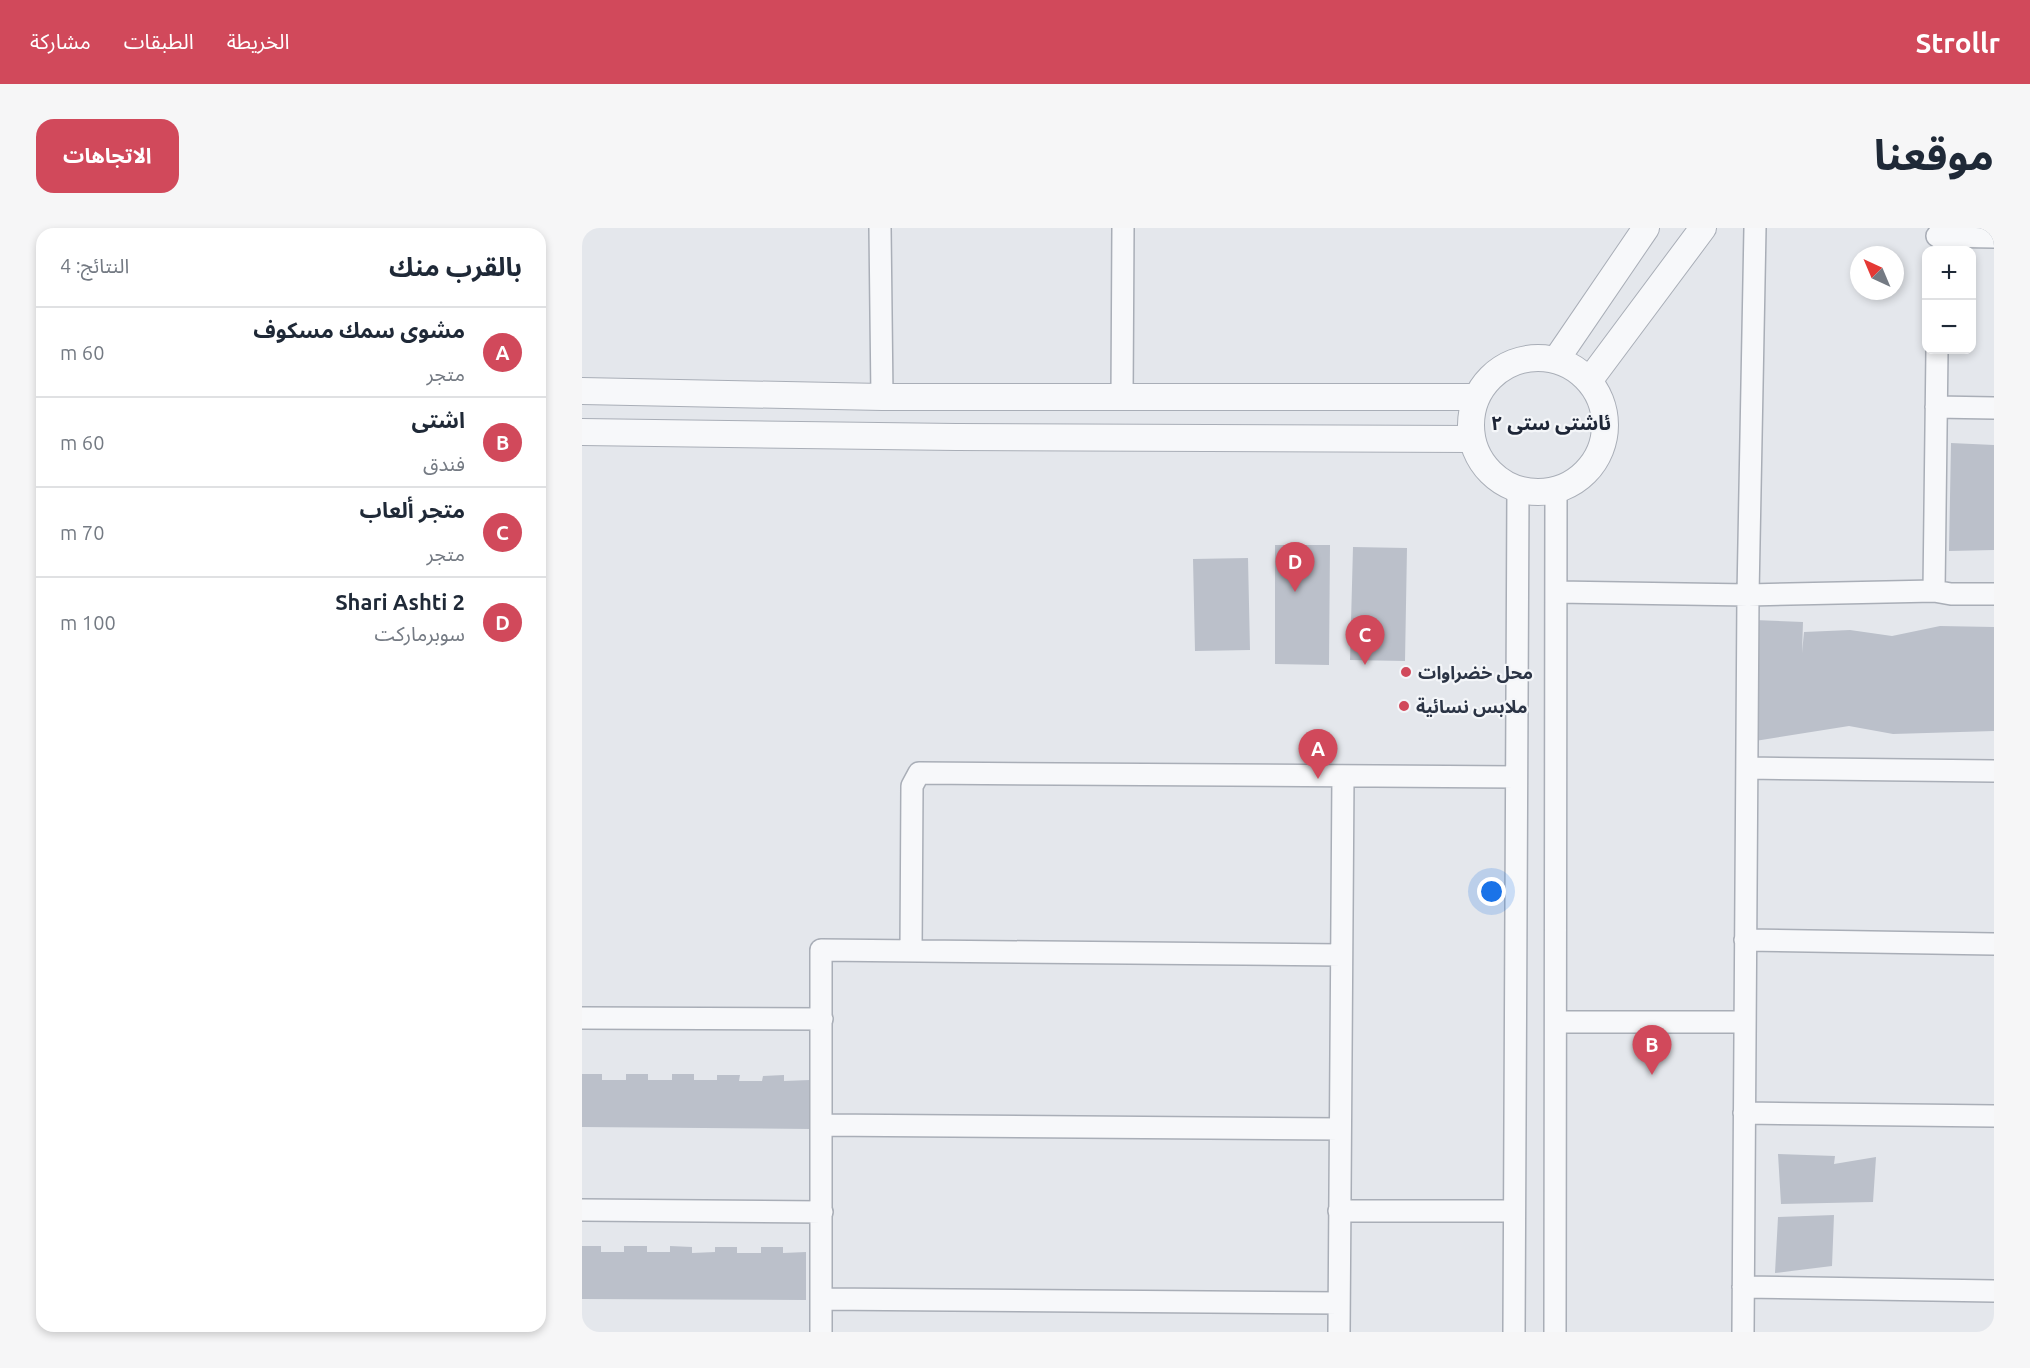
<!DOCTYPE html>
<html lang="ar">
<meta charset="utf-8">
<style>
body{margin:0;font-family:Ubuntu,"Noto Sans Arabic",sans-serif;background:#f6f6f7;color:#1f2937;direction:rtl}
.controls{position:absolute;right:18px;top:18px;display:grid;overflow:hidden;border-radius:12px;box-shadow:0 3px 9px #0003}
.controls button{width:54px;height:54px;display:grid;place-items:center;padding:0;border:0;border-bottom:2px solid #e0e1e3;background:#fff;color:#1f2937;font:30px sans-serif}
.compass{position:absolute;left:1268px;top:18px;width:54px;height:54px;border-radius:50%;background:#fff;box-shadow:0 3px 9px #0003;rotate:316deg}
.you{position:absolute;left:910px;top:664px;width:21px;height:21px;margin:-15px;border:4px solid #fff;border-radius:50%;background:#1a73e8;box-shadow:0 0 0 9px #1a73e833}
.badge{display:grid;place-items:center;width:39px;height:39px;border-radius:50%;background:#d1495b;color:#fff;font-size:20px;font-weight:700}
.pin{position:absolute;translate:-50% -50px;filter:drop-shadow(0 2px 3px #0008)}
.pin::after{content:'';position:absolute;top:32px;width:21px;height:18px;background:inherit;clip-path:polygon(0 0,100% 0,50% 100%)}
.list{margin:0;padding:0;list-style:none}
h2{display:flex;justify-content:space-between;align-items:center;height:78px;margin:0;padding:0 24px;font-size:26px}
h2 small{font-size:20px;font-weight:400;color:#747a83}
.list li{display:grid;grid-template-columns:39px 1fr auto;gap:18px;align-items:center;box-sizing:border-box;height:90px;padding:0 24px;border-top:2px solid #e0e1e3}
.list b{display:block;font-size:22px;white-space:nowrap}
.list p{margin:0;font-size:20px;white-space:nowrap;color:#747a83}
.list em{font-size:20px;font-style:normal;color:#747a83}
.map{position:relative;flex:none;width:1412px;height:1104px;overflow:hidden;direction:ltr;border-radius:18px}
header{display:flex;align-items:center;gap:36px;box-sizing:border-box;height:84px;padding:0 30px;background:#d1495b;color:#fff}
header strong{font-size:28px}
nav{display:flex;gap:33px;margin-inline-start:auto;font-size:21px}
.intro{display:flex;align-items:center;justify-content:space-between;box-sizing:border-box;height:144px;padding:0 36px}
h1{margin:0;font-size:42px}
.button{padding:15px 27px;border-radius:18px;background:#d1495b;color:#fff;font-size:21px;font-weight:700}
main{display:flex;gap:36px;padding:0 36px}
aside{flex:1;background:#fff;border-radius:18px;box-shadow:0 3px 9px #0003}
.map>svg:first-child{display:block}
</style>
<header>
<strong>Strollr</strong>
<nav><a>الخريطة</a><a>الطبقات</a><a>مشاركة</a></nav>
</header>
<div class="intro"><h1>موقعنا</h1><a class="button">الاتجاهات</a></div>
<main>
<div class="map">
<svg width="1412" height="1104" viewBox="0 0 1412 1104">
<rect width="100%" height="100%" fill="#e4e7ec"/>
<!-- building -->
<path fill="#bbc0ca" d="M1369 215 1412 217V322L1367 323Z
M693 317H748L747 437 693 436Z
M771 319 825 320 823 433 768 432Z
M666 330 668 422 613 423 611 331Z
M1172 392 1221 394 1220 425 1222 404 1268 402 1310 408 1358 398 1412 399V503L1311 506 1267 498 1173 513Z
M0 846H20V852H44V846H66V852H90V846H112V852H135V847H158L157 853H180L181 848 202 847V853L228 852V901L0 899Z
M1196 926 1253 928 1252 936 1294 929 1291 974 1199 976Z
M1252 987 1250 1038 1193 1045 1196 989Z
M0 1018H19V1024H42V1018H65V1024H88V1018L110 1019V1025L133 1024V1019H155V1025H179V1019H201V1025L224 1024V1072L0 1071Z"/>
<g fill="none" stroke-linecap="round" stroke-linejoin="round">
<!-- minor casing -->
<g stroke="#a9aeb7" stroke-width="24">
<path id="minor" d="M298 0 300 169
M1355 8 1412 9
M540 169 541 0
M1354 179 1412 180
M1352 363 1355 122
M975 364 1166 367 1352 363 1369 366H1412
M1165 540 1412 543
M1163 712 1412 716
M329 723 330 558 337 545 934 549
M0 790 240 791
M974 794H1163
M1162 885 1412 888
M240 897 758 901
M0 982 240 984
M757 983H932
M1161 1059 1412 1063
M239 1071 757 1075
M239 1104V722L759 727
M757 1104 761 548
M932 1104 936 261
M973 1104 974 261
M1161 1104 1166 367 1173 0"/>
</g>
<!-- tertiary casing -->
<g stroke="#a9aeb7" stroke-width="28">
<path id="tertiary" d="M889 197a67 67 0 1 1 134 0a67 67 0 1 1-134 0Z
M974 132 1064 0
M1007 153 1121 0
M0 163 300 169H895
M0 204 374 209 890 211"/>
</g>
<!-- minor -->
<use href="#minor" stroke="#f7f8fa" stroke-width="21"/>
<!-- tertiary -->
<use href="#tertiary" stroke="#f7f8fa" stroke-width="26"/>
</g>
<!-- markers -->
<g fill="#d1495b" stroke="#f4f6f9" stroke-width="2">
<circle cx="824" cy="444" r="6"/>
<circle cx="822" cy="478" r="6"/>
</g>
<g text-anchor="middle" dominant-baseline="central" stroke-width="4.5" stroke-linejoin="round" paint-order="stroke">
<!-- poi labels -->
<g font-size="18" font-weight="bold" fill="#2b3445" stroke="#f4f6f9" text-anchor="start">
<text x="836" y="444">محل خضراوات</text>
<text x="834" y="478">ملابس نسائية</text>
</g>
<!-- neighbourhood labels -->
<g font-size="20" font-weight="bold" fill="#1d2536" stroke="#f4f6f9">
<text x="969" y="194">ئاشتی ستی ٢</text>
</g>
</g>
</svg>
<div class="controls">
<button>+</button>
<button>−</button>
</div>
<svg class="compass" viewBox="-18 -18 36 36"><path d="M0-13l5 13h-10z" fill="#e53935"/><path d="M0 13l5-13h-10z" fill="#747a83"/></svg>
<div class="you"></div>
<div class="pin badge" style="left:736px;top:551px">A</div>
<div class="pin badge" style="left:1070px;top:847px">B</div>
<div class="pin badge" style="left:783px;top:437px">C</div>
<div class="pin badge" style="left:713px;top:364px">D</div>
</div>
<aside>
<h2>بالقرب منك<small>النتائج: 4</small></h2>
<ul class="list">
<li><span class="badge">A</span><div><b>مشوى سمك مسكوف</b><p>متجر</p></div><em>60 m</em></li>
<li><span class="badge">B</span><div><b>اشتی</b><p>فندق</p></div><em>60 m</em></li>
<li><span class="badge">C</span><div><b>متجر ألعاب</b><p>متجر</p></div><em>70 m</em></li>
<li><span class="badge">D</span><div><b>Shari Ashti 2</b><p>سوبرماركت</p></div><em>100 m</em></li>
</ul>
</aside>
</main>
